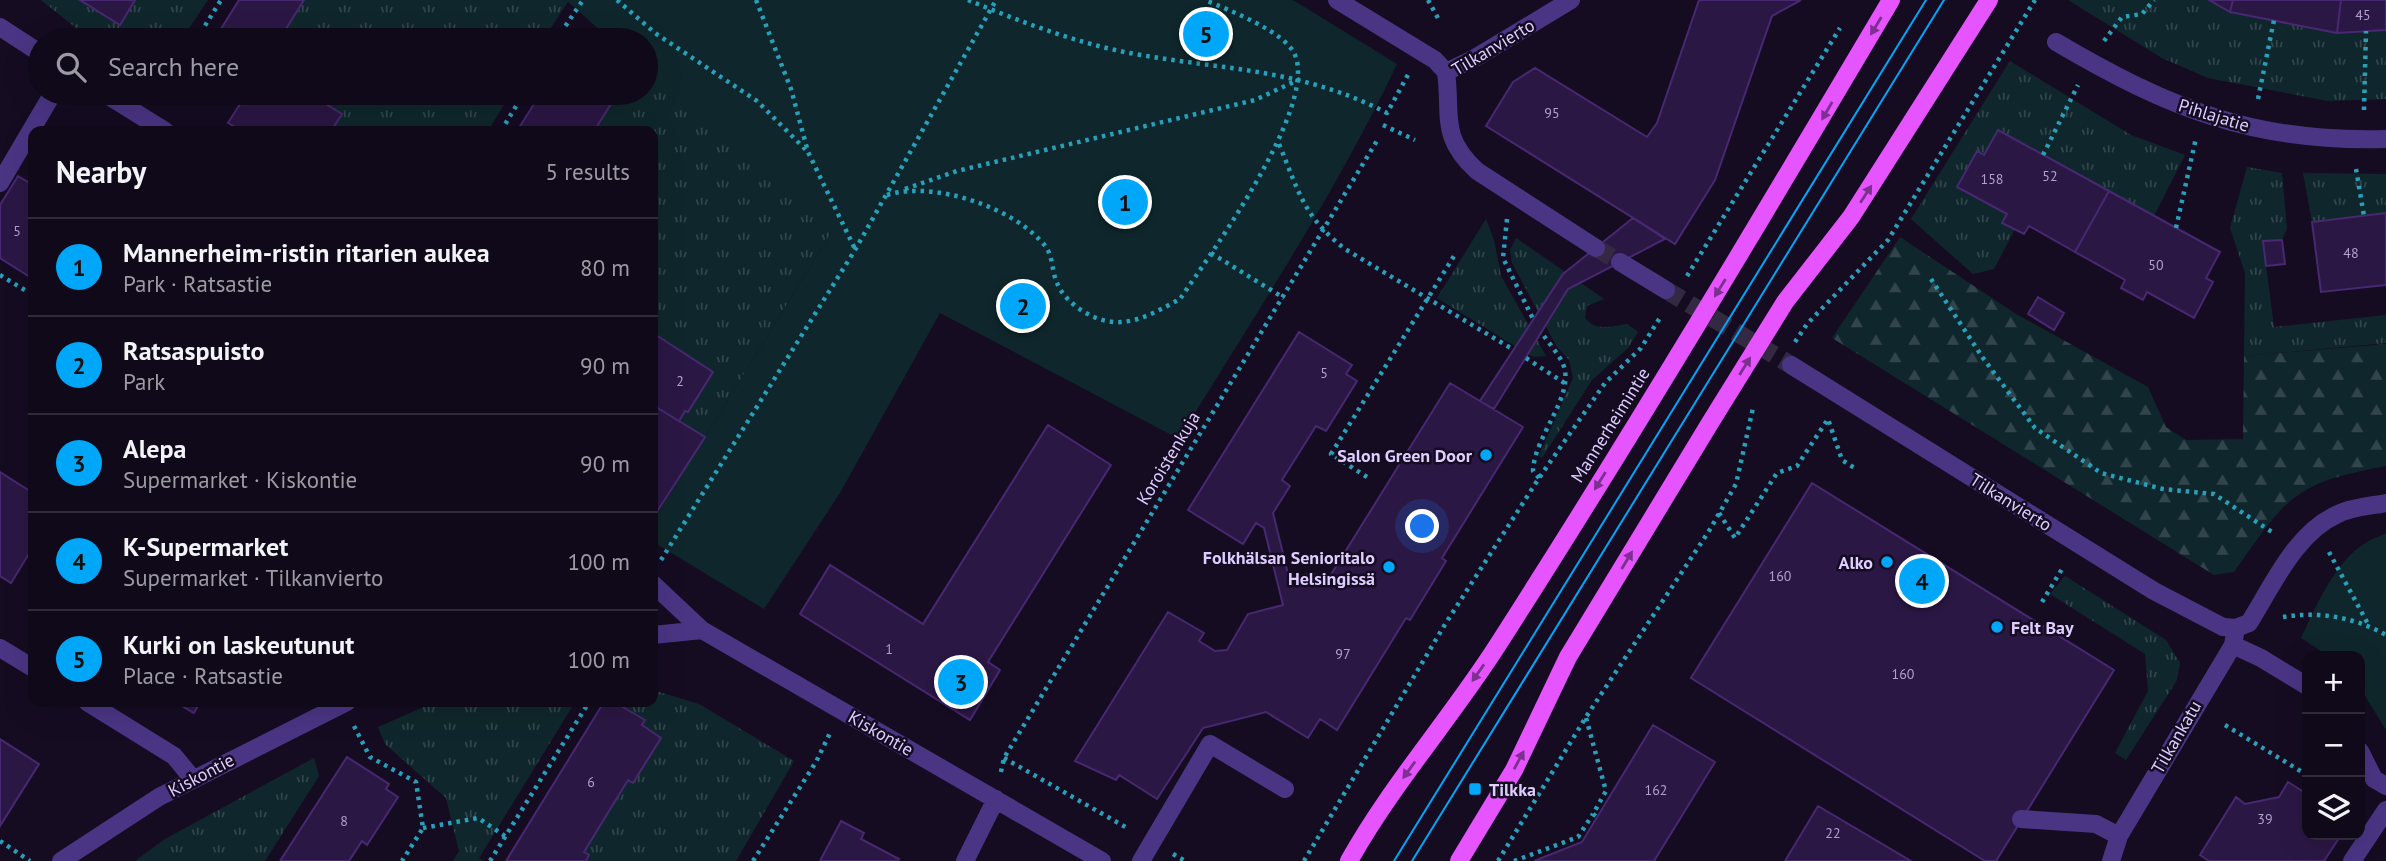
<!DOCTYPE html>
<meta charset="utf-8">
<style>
body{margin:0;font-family:"PT Sans",sans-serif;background:#1e1727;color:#f1f3f6}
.controls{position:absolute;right:21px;bottom:21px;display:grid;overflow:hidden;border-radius:14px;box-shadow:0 7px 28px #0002}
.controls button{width:63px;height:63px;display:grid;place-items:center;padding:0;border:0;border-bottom:2px solid #302a39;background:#10091a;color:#f1f3f6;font:35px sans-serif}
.you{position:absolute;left:1423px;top:527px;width:24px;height:24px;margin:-18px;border:5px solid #fff;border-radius:50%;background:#1a73e8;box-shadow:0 0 0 10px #1a73e833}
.badge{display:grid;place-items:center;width:46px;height:46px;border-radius:50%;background:#00a6f8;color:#111;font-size:23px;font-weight:700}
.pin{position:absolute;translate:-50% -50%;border:4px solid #fff;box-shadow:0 2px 7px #0006}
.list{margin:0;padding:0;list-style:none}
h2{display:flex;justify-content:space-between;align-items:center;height:91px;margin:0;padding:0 28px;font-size:30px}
h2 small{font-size:23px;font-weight:400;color:#9c9aa2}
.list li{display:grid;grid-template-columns:46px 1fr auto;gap:21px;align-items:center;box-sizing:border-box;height:98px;padding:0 28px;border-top:2px solid #302a39}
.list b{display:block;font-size:26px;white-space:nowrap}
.list p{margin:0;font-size:23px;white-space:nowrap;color:#9c9aa2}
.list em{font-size:23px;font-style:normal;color:#9c9aa2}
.icon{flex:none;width:38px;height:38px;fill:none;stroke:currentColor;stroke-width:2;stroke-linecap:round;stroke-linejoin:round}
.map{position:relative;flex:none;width:2386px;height:861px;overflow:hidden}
.search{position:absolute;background:#10091a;box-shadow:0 7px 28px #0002;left:28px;top:28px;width:630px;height:77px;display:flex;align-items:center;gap:18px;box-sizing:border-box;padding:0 24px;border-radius:38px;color:#9c9aa2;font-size:26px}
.panel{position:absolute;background:#10091a;box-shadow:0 7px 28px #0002;left:28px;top:126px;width:630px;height:581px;border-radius:14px}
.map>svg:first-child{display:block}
</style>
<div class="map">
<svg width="2386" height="861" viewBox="0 0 2386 861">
<defs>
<pattern id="grass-tufts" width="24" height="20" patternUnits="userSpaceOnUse" patternTransform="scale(1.75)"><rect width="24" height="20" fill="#0f272c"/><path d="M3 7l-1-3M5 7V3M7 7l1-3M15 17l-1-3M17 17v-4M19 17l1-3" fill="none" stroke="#32454c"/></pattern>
<pattern id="forest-firs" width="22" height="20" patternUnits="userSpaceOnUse" patternTransform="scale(1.75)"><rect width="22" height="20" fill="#0f272c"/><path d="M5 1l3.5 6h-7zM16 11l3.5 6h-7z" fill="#32454c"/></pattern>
</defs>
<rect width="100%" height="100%" fill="#150c22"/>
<!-- grass -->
<path fill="url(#grass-tufts)" d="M41 0H80L120 24 135 0H208L181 40H91Z
M304 0H569L543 40H279Z
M2068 0H2209L2337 33 2386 30V99L2328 101 2208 78 2162 58Z
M624 13 831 233 705 437 679 421 685 411 688 412 713 372 653 333V131H594L618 93H646V40H611Z
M2010 61 2131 135 2185 155 2154 216 1998 130 1984 155 1977 151 1957 187 2007 214 2003 223 2015 229 1994 269 1973 274 1911 219Z
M308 93H511L488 131H331L342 114Z
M2247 167 2282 173 2287 229 2282 240 2263 242 2274 327 2386 315V343L2244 356 2245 273 2230 228Z
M2303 173 2386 174V213L2312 222Z
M1486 219 1494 240 1501 276 1546 356 1533 357 1437 298Z
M1516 238 1604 299 1587 306 1585 318C1596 332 1612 326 1627 324L1638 332 1628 348 1592 380 1542 458 1539 456 1573 378 1569 360 1557 347 1512 263 1510 250Z
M2065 576 2166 640 2180 663 2177 680 2126 760 2115 753 2148 691 2145 654 2050 594Z
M653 690 699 704 794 761 736 861H586L589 855 584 852 628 780 633 783 661 738 642 725 644 720 614 702H653Z
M435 702H575L479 858 484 861H453L459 851 446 798 385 744 378 727Z
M314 758 319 776 265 861H135L165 839Z"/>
<!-- forest -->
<path fill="url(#forest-firs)" d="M1900 237 2016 314 2148 387 2166 427 2186 440 2243 439 2244 356 2386 344V466C2293 483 2287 497 2234 572L2214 575 1832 338Z"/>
<!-- green -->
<path fill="#0f272c" d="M566 0H1293L1397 64C1335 195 1254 316 1179 439L940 313 840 493 764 609 653 542V521L831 233 646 71V40H611Z
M2386 534V730L2360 688V656H2329L2301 638C2320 599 2340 546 2386 534Z"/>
<!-- building -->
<path fill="#2b1744" stroke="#472871" stroke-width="2" d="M80 0H135L120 25Z
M239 0H304L279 40H214Z
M1699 0H1801L1772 16 1715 180 1675 244 1486 126 1513 82 1535 68 1647 137 1657 123Z
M2209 0H2233L2230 12Z
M2233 0H2341L2337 33 2230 12Z
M2341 0H2386V30L2337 33Z
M247 93H308L342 114 331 131H242L228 123Z
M541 93H618L594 131H517Z
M1998 130 2109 191 2075 252 2029 226 2024 234 2002 223 2007 214 1957 187 1977 151 1984 155Z
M18 176 33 185V279L0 258V205Z
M2109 191 2220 252 2206 278 2213 282 2194 318 2147 292 2143 300 2121 288 2125 280 2075 252Z
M2386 213V285L2321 292 2312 222Z
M1633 218 1665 239 1568 289 1494 409 1480 401 1563 274Z
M2282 240 2285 264 2266 266 2263 241Z
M2038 297 2064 313 2054 330 2028 314Z
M1299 332 1352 365 1346 374 1357 381 1326 431 1316 426 1282 480 1290 486 1273 513 1289 578 1313 573 1327 581 1450 383 1523 427 1442 558 1446 561 1410 620 1406 618 1337 730 1320 719 1308 738 1266 712 1203 728 1157 799 1119 775 1116 780 1075 761 1168 612 1204 633 1199 641 1215 651 1227 650 1248 614 1283 605 1264 528 1256 523 1243 544 1188 510Z
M653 333 713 372 688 412 685 411 679 421 653 405 656 392 653 390Z
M653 405 705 437 653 518Z
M1048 425 1111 465 988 662 1000 670 970 720 800 614 830 565 923 624Z
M0 472 33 493V547L11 583 0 576Z
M1812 483 2114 670 1996 861H1985L1691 678Z
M175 702H200L194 713Z
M604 702H614L645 720 642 725 661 738 633 783 628 780 584 852 589 855 586 861H506Z
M1653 725 1715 762 1654 861H1534L1582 842Z
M0 739 39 764 0 826Z
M347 757 389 784 386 789 398 797 367 845 362 841 349 861H280Z
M2288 782 2307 794V835H2334L2339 838 2324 861H2209L2200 855 2236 797 2245 804 2279 797Z
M1818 806 1911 861H1785Z
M841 821 864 833 861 839 899 859 898 861H820Z"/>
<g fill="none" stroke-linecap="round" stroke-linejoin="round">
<!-- minor-tunnel -->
<path stroke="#332943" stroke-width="18" stroke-dasharray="18 9" stroke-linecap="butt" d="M1596 248 1620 262
M1666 290 1791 365"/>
<!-- path -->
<path stroke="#28a0b9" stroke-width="4.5" stroke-dasharray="3.5 5" stroke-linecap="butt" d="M617 0 655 33 757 101 807 151
M756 0 791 89 808 152 855 249
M968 0C1021 22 1079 44 1135 54 1226 70 1302 69 1387 113L1409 73
M1428 0 1439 20
M196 40 221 0
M556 40 583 0
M2104 41 2122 17 2142 14 2154 0
M2258 99 2274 20
M2364 110 2366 31
M1383 125 1415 140
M501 131 524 93
M1279 144C1299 192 1303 216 1345 249L1514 350
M2043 155 2078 85
M2356 169 2364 216
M905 189 957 171 1255 100 1300 79
M887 195C934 180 1016 208 1046 247 1053 257 1052 272 1057 283 1066 305 1097 324 1121 322 1142 321 1163 308 1180 299 1212 252 1317 108 1295 55 1285 31 1228 10 1205 0
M1507 219 1503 258 1533 319
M2176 228 2196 138
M1211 253 1284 298
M0 275 33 295
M1687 276 1840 28
M1931 279 1983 358 2035 428 2101 473 2163 489 2214 494 2275 534
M1795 342 1807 324 1888 240 2035 0
M1526 358 1566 384
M1367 477 1331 454 1454 256
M1539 478 1533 471C1534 436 1576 395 1563 364 1558 353 1548 342 1541 332
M1719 513 1735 538 1777 473 1797 466 1828 419 1842 460 1856 469
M2329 552 2368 624
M661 560 855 250 996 0
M2042 602 2062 569
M2283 617C2319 611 2354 617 2386 635
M1586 718 1606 791 1593 814 1597 817
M2225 725 2307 775
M354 726 370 757 416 782 423 828 402 861
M1004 758 1129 829
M1001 772 1004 758 1378 139
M423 828 478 818 505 836
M0 841 30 861
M1173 854 1185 861
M490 861 589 702
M753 861 816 762 830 733
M1304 861 1444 626 1539 478 1605 383 1641 348 1661 316
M1498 861 1586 717 1709 531 1736 484 1753 408
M1514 861 1578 837 1593 814"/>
<!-- minor -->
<path stroke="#4a3584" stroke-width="18" d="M1337 0 1435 60 1446 72
M0 27 40 53
M2056 42C2168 108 2254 143 2386 139
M1446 72C1452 116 1439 136 1477 171L1596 248
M1446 72 1475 58 1571 0
M104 93 165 131
M0 183 53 93
M1620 262 1666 290
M1791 365 2154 591 2223 627 2236 628 2249 623C2273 585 2295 533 2338 514 2352 507 2371 506 2386 503
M653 584 702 630 1102 861
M653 635 702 630
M2233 645 2261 658 2307 686
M0 648 33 668
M87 702 174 756 193 779
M2360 751 2374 779 2386 786
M2021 819 2096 824 2119 836
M61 861 159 797 347 702
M965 861 996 799
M1141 861 1210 744 1285 789
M2111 861 2119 836 2233 645 2236 628
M2352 861 2386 810"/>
<!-- major -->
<path stroke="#e654ff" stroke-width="18" d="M1349 861C1392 784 1452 717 1499 643 1635 431 1763 216 1891 0
M1459 861 1514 770 1568 657 1710 423 1785 302 1851 217 1989 0"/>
<!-- tram -->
<path stroke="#00a6f8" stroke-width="2" d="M1394 861 1926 0
M1412 861 1944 0"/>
</g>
<!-- one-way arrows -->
<defs><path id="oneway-solid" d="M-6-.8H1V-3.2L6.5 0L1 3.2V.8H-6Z" transform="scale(1.75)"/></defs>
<g fill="#7e3090">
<use href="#oneway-solid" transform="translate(1876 26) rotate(121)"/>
<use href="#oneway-solid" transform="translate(1827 111) rotate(120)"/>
<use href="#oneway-solid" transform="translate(1866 194) rotate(-57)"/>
<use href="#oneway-solid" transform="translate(1720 288) rotate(122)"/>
<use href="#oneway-solid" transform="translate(1745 366) rotate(-58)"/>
<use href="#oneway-solid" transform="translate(1600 481) rotate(122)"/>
<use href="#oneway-solid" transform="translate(1627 560) rotate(-59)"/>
<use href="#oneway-solid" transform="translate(1478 673) rotate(125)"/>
<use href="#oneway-solid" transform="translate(1519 760) rotate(-62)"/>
<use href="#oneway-solid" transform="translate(1409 770) rotate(126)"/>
</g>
<!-- markers -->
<g fill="#00a6f8" stroke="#150c22" stroke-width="2.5">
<circle cx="1486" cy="455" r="7"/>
<circle cx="1887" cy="562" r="7"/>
<circle cx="1389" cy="567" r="7"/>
<circle cx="1997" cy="627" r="7"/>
<rect x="1468" y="782" width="14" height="14" rx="3.5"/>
</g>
<g text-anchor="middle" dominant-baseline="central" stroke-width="5" stroke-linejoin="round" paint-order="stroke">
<!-- number labels -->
<g font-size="14" fill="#b1a0d0">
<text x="2363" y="15">45</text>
<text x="1552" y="113">95</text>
<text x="2050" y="176">52</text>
<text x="1992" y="179">158</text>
<text x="17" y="231">5</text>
<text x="2351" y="253">48</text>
<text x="2156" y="265">50</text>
<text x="1324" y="373">5</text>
<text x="680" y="381">2</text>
<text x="1780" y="576">160</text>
<text x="889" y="649">1</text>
<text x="1343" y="654">97</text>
<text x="1903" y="674">160</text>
<text x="591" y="782">6</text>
<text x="1656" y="790">162</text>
<text x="2265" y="819">39</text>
<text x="344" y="821">8</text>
<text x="1833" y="833">22</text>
</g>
<!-- street labels -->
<g font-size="18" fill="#decdff" stroke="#150c22">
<text transform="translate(1493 47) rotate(-31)">Tilkanvierto</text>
<text transform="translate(2214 115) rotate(17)">Pihlajatie</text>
<text transform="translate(1610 425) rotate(-58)">Mannerheimintie</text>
<text transform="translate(1168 458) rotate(-59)">Koroistenkuja</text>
<text transform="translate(2011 502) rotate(32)">Tilkanvierto</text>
<text transform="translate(881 733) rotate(30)">Kiskontie</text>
<text transform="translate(2176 737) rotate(-60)">Tilkankatu</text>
<text transform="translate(201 775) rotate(-28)">Kiskontie</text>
</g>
<!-- poi labels -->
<g font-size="18" font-weight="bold" fill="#decdff" stroke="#150c22" text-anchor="end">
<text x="1472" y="455">Salon Green Door</text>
<text x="1375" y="557">Folkhälsan Senioritalo<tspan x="1375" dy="21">Helsingissä</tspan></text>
<text x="1873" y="562">Alko</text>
<text x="2011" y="627" text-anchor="start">Felt Bay</text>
<text x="1489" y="789" text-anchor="start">Tilkka</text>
</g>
</g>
</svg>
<div class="controls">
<button>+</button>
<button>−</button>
<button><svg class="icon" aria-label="layers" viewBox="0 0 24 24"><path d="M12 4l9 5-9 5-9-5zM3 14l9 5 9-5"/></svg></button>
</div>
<div class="you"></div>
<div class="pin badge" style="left:1125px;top:202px">1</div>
<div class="pin badge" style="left:1023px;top:306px">2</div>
<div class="pin badge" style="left:961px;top:682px">3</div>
<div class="pin badge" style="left:1922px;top:581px">4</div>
<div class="pin badge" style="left:1206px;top:34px">5</div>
<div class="search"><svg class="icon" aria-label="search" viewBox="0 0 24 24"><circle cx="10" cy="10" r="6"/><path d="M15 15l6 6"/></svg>Search here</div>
<section class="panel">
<h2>Nearby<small>5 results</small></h2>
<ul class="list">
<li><span class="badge">1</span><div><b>Mannerheim-ristin ritarien aukea</b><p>Park · Ratsastie</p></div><em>80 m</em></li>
<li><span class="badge">2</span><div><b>Ratsaspuisto</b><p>Park</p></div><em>90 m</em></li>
<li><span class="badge">3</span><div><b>Alepa</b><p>Supermarket · Kiskontie</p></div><em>90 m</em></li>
<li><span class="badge">4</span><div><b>K-Supermarket</b><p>Supermarket · Tilkanvierto</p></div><em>100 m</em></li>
<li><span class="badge">5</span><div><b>Kurki on laskeutunut</b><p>Place · Ratsastie</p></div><em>100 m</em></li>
</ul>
</section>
</div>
